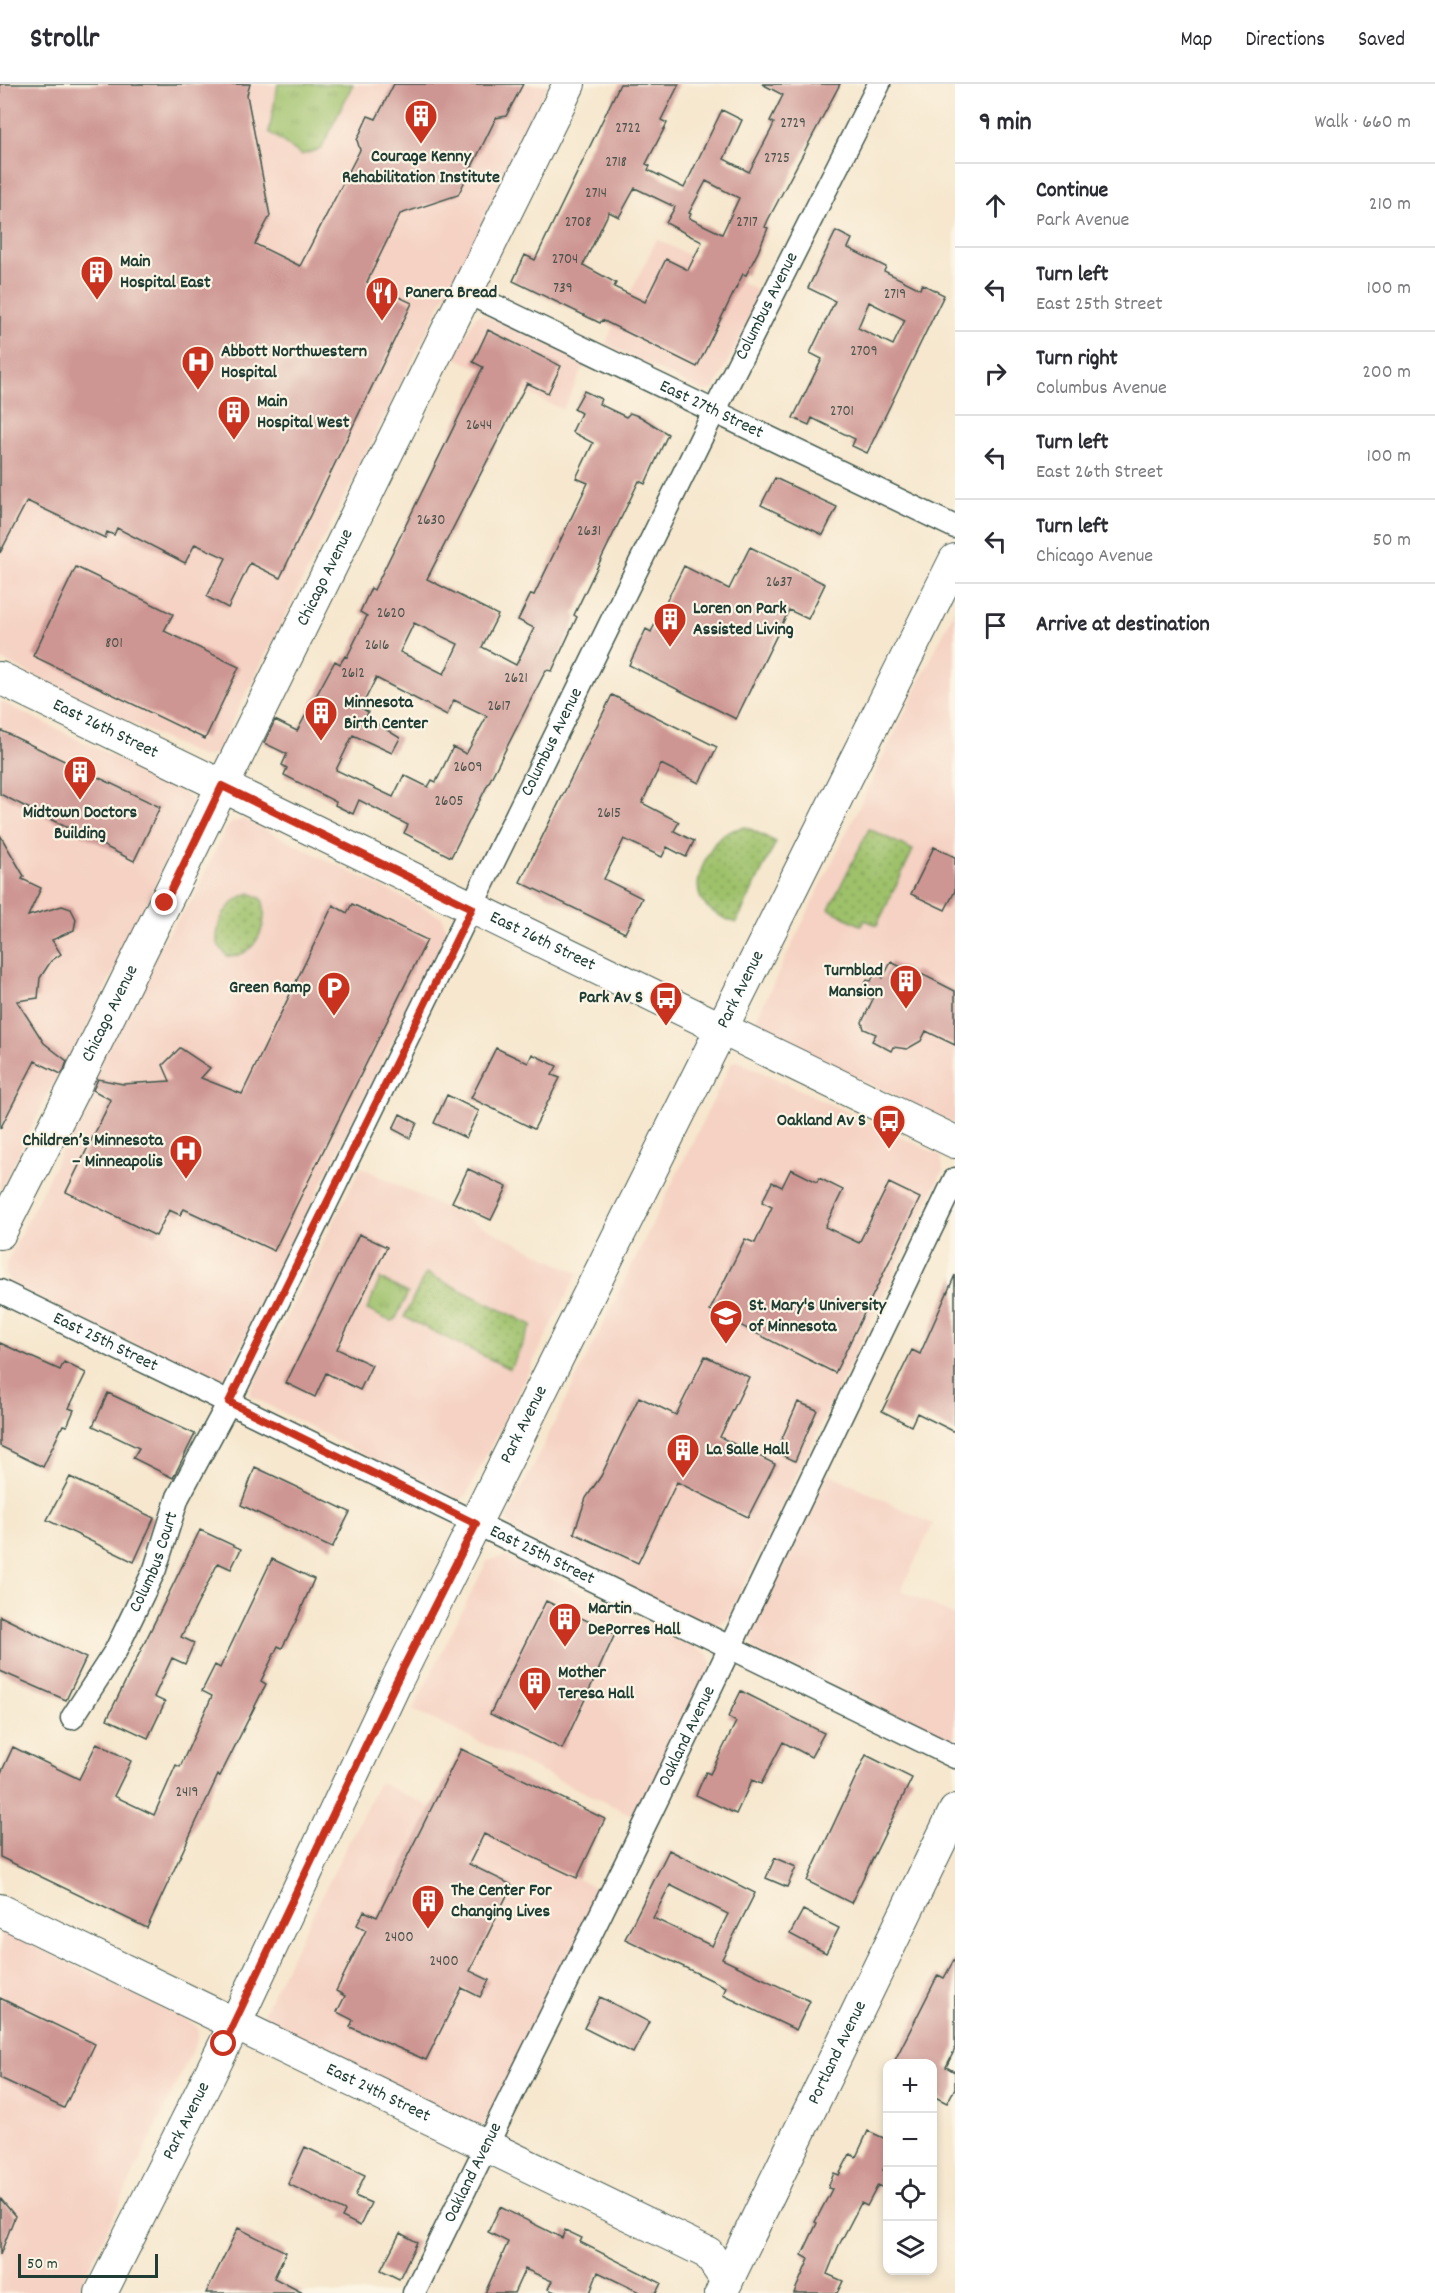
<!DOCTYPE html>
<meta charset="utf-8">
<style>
body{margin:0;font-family:Dekko,sans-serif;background:#f2f2f3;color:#2b2b33}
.controls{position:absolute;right:18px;bottom:18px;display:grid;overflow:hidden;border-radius:12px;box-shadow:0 3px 9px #0003}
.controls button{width:54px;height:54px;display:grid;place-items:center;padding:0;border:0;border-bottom:2px solid #e1e1e2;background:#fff;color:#2b2b33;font:30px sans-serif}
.scale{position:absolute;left:18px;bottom:15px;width:140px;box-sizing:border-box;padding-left:6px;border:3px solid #1f3d34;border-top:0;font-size:16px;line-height:21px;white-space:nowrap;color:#1f3d34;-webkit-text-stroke:4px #fcf5e5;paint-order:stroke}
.stop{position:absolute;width:18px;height:18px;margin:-14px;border:4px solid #c8321e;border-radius:50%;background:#fff}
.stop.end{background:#c8321e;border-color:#fff;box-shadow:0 2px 6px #0008}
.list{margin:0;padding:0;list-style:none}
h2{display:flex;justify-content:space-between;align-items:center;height:78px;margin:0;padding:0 24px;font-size:26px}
h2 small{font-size:20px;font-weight:400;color:#7c7c81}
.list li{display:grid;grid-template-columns:39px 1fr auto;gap:18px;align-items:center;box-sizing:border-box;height:84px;padding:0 24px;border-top:2px solid #e1e1e2}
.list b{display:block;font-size:22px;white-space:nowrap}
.list p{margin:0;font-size:20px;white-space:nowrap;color:#7c7c81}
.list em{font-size:20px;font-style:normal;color:#7c7c81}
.icon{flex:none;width:33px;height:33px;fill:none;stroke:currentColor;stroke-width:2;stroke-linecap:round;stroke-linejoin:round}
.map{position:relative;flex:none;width:955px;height:2209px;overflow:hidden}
header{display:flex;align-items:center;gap:36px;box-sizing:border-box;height:84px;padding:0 30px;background:#fff;border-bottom:2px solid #e1e1e2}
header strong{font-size:28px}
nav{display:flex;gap:33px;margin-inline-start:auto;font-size:21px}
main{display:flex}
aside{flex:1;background:#fff}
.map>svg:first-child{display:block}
</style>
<header>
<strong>Strollr</strong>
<nav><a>Map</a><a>Directions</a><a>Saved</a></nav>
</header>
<main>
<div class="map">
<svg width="955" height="2209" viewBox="0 0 955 2209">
<defs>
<pattern id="grass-dots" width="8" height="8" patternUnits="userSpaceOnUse" patternTransform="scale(1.5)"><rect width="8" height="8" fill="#9ec16a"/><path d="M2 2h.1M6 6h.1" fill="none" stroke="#809e58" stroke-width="1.8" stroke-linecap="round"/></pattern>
<pattern id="park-tufts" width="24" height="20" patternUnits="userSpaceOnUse" patternTransform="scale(1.5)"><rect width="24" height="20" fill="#9ec16a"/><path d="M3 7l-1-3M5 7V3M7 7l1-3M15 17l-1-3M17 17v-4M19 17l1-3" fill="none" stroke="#809e58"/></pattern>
</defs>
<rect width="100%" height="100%" fill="#fcf5e5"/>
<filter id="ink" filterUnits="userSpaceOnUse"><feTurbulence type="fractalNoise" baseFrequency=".0167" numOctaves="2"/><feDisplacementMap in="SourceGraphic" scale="12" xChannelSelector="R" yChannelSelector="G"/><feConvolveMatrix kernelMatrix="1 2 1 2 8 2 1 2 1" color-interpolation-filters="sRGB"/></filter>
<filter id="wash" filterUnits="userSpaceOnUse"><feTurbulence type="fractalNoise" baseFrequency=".008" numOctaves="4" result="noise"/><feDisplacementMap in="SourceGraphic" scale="24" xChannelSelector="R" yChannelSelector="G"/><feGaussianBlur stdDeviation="1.35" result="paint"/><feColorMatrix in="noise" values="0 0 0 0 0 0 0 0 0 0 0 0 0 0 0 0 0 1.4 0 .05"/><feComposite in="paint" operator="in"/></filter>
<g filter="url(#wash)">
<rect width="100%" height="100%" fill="#f6e7ce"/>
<!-- built -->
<path fill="#f5d2c3" d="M0 0H548L484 132 478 156 459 193 446 209 219 664 211 672H200L0 575Z
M657 155 762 209 714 306 703 307 605 260Z
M482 230 586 278 563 326 454 273 476 232Z
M955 525V1040L761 948 756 935Z
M0 617 183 707 191 717 192 725 62 995 53 1000 0 1108Z
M244 735 442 833 447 848 226 1292 214 1299 13 1201 6 1192V1179L89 1012 87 1008 150 876 194 813 225 746 231 739Z
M738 977 941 1072 943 1086 727 1535 712 1543 515 1449 507 1435 732 978Z
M361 1083 578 1189 467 1410 462 1415 454 1417 251 1312 250 1306Z
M828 1389 933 1440 901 1506 955 1532V1660L754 1566 751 1548Z
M505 1472 708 1570 712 1581 638 1734 413 1626 487 1477Z
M379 1698 602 1807 483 2041 469 2044 273 1946 265 1935 264 1927Z
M0 1845 192 1939 198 1946V1954L77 2209H0Z"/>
<!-- grass -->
<path fill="url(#grass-dots)" stroke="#5e7f4f" stroke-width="1.5" d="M746 743 776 758 736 839C698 825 689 808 707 772 716 754 725 746 746 743Z
M869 745 913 766 877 841 865 836 862 842 829 825Z
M250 809 262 815C270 838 256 875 227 872L217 859C216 835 228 817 250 809Z
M426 1189 532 1241 510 1285 404 1233Z"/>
<!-- park -->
<path fill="url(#park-tufts)" stroke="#5e7f4f" stroke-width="1.5" d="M278 0H353L321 65 301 71 269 48Z
M380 1195 408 1209 395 1236 390 1237 367 1226Z"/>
<g id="blocks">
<!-- building -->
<path fill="#ce9693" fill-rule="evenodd" d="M0 0H250L247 11 270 132 255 160 300 182 360 66 357 56 368 32 376 35 394 0H523L506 32 496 34 458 111 400 130 367 198 412 219 280 494 250 479 228 524 207 513 226 474 195 460 185 479 117 444 114 451 107 448 105 454 27 417 0 469Z
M620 0H679L661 36 667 39 646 80 650 82 648 86 684 104 722 26 742 36 724 75 749 88 771 46 774 39 770 37 783 11 762 0H840L768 136 765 143 768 144 758 168 746 191 743 190 697 283 602 236 600 239 513 197 525 171 535 176ZM706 97 739 114 722 150 689 134 691 130 689 129ZM635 104 675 123 666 139 702 158 688 186 666 175 645 218 614 203 616 199 583 181 609 128 619 133Z
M836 147 852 155 848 164 886 183 884 187 920 205 922 200 944 211 867 369 852 362 855 355 812 334 809 341 793 334 822 275 810 269 835 217 808 204ZM869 218 905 236 893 261 858 244Z
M488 246 561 282 548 309 527 299 427 495 498 531 482 563 516 581 534 544 518 536 531 510 534 511 588 399 576 394 593 359 572 348 581 329 574 325 584 307 601 315 599 320 626 333 630 329 641 333 668 350 645 400 639 397 574 531 577 533 552 587 546 586 451 773 404 749 408 741 359 716 353 730 335 721 336 718 284 691 287 684 282 681 287 670 264 659 275 636 297 647 335 577 340 580 345 572 347 573 367 532 360 528 371 504 374 506 483 283 473 278ZM414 539 458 560 444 590 400 568ZM376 594 447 631 454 616 487 632 466 670 453 663 436 698 432 696 428 703 404 691 393 713 336 686 353 651 392 669 400 654 366 633 368 628 361 624Z
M775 394 837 423 823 451 761 421Z
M750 463 825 500 808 535 789 526 736 635 629 581 646 545 651 548 684 482 729 505Z
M76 483 173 530 164 547 239 583 205 655 33 572Z
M612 611 717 663 699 699 661 680 642 719 679 738 674 747 694 757 686 773 667 763 662 773 624 755 604 795 642 814 625 849 520 798Z
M0 646 160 723 134 777 0 710Z
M0 751 24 792 22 795 41 804 28 832 62 822 71 825 76 835 74 846 52 856 61 870 51 877 40 894 38 914 17 917 44 959 67 977 64 986 61 990 35 977 0 1045Z
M934 763 955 773V807L945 826 911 810Z
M352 820 427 856 274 1167 184 1125 180 1131 169 1126 156 1152 66 1108 111 1016 93 1006 98 995 123 1000 170 997 163 981 180 964 210 984 201 994 242 1010 333 821 347 829Z
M891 878 913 889 914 886 955 907V961L926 947 921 957 907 965 893 963 891 967 872 957 876 950 864 945 862 938 873 915 860 909 867 896 871 897 875 889 883 894Z
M496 964 528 979 532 970 557 982 552 991 560 994 534 1045 471 1014Z
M447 1011 479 1027 466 1054 434 1039Z
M400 1030 417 1039 410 1054 393 1045Z
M468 1085 507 1103 491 1136 452 1118Z
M791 1085 817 1098 819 1094 843 1106 825 1143 859 1159 889 1099 920 1114 835 1289 710 1226 745 1155 755 1159 772 1123 762 1118 772 1098 782 1103Z
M359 1150 387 1163 337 1265 372 1281 360 1306 326 1289 315 1313 286 1299Z
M955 1191V1348L917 1329 911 1342 882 1327 912 1266 920 1270Z
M0 1259 60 1286 64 1278 86 1289 69 1324 74 1326 67 1342 63 1341 43 1383 0 1362Z
M705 1272 749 1293 720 1353 775 1380 748 1433 677 1398 638 1479 574 1449 586 1414 601 1392 639 1313 676 1331Z
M108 1309 195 1350 173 1394 133 1374 139 1364 93 1342Z
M798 1318 817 1326 795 1377 776 1368Z
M255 1383 350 1428 332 1464 241 1421Z
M70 1393 154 1434 134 1478 47 1436Z
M200 1446 241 1465 231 1485 218 1479 181 1553 194 1559 185 1580 172 1574 154 1613 165 1618 148 1654 107 1635Z
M272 1475 314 1495 296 1537 282 1564 278 1562 261 1597 266 1600 220 1692 218 1691 147 1844 0 1773V1691L13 1663 79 1695 97 1659 131 1677 114 1712 154 1731 176 1681 180 1683 212 1612 202 1607 215 1581 220 1584Z
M546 1517 615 1550 562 1665 490 1630Z
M0 1532 86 1574 66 1616 0 1587Z
M741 1607 824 1649 811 1673 783 1658 761 1700 752 1696 736 1730 696 1711 706 1688 710 1690 736 1638 728 1633Z
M461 1665 605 1735 577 1794 484 1750 469 1780 512 1801 470 1887 489 1896 480 1913 462 1904 426 1976 350 1943 353 1936 337 1928 345 1912 336 1907 366 1846 357 1841 364 1827 377 1833Z
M866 1671 912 1694 851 1819 807 1797Z
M669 1766 755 1809 722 1875 810 1917 796 1946 723 1911 726 1903 625 1855ZM670 1801 728 1830 712 1862 653 1834Z
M775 1774 796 1783 787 1803 766 1794Z
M803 1826 839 1844 826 1869 790 1850Z
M955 1874V1965L946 1983 955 1988V2004L947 2019 933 2012V1980H893L938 1891 944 1894Z
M600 1913 649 1938 633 1969 584 1944Z
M0 1914 95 1960 64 2024 0 1994Z
M868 2047 888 2056V2077L883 2086 888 2089V2106L878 2101 867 2122 861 2119 838 2163 827 2190 843 2197 837 2209H794L809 2175 802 2171 817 2139 815 2138 832 2105 828 2104 834 2089 839 2091 850 2070 856 2073Z
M305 2063 365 2091 355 2112 371 2119 360 2142 342 2133 345 2127 288 2100Z
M0 2114 15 2132 0 2171Z
M500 2123 562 2154 565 2146 582 2154 580 2158 661 2199 656 2209H641L598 2188 590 2209H557L548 2205 552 2197 525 2185 514 2209H485L508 2158 488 2148Z
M238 2144 286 2168 274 2194 303 2209H206Z
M400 2149 417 2158 399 2195 381 2186Z"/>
</g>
</g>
<g filter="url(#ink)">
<use href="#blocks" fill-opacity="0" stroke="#3f564b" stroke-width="1.5"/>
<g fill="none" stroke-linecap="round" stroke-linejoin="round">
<!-- street casing -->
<g stroke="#3f564b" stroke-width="25">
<g id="street">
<path id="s1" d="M466 208 955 443"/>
<path id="s2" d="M0 1207 955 1673"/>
<path id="s3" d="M72 1634 116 1566 155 1485 178 1413 229 1318 707 342 879 0"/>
<path id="s4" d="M414 2209 652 1726 955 1095"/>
</g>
</g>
<!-- secondary casing -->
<g stroke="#3f564b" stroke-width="34">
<g id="secondary">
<path id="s5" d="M0 594 955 1058"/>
<path id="s6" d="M82 987 569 0"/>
<path d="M0 1149 77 998"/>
<path id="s7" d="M0 1826 708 2169 727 2197"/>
<path id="s8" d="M101 2209 235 1940 395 1600 955 476"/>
<path id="s9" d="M721 2209 955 1727"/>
</g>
</g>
<!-- street -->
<use href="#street" stroke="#fff" stroke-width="22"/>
<!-- secondary -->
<use href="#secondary" stroke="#fff" stroke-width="32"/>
</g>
</g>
<g fill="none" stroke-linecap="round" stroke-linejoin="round" filter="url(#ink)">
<!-- route -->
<path stroke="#c8321e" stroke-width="8" d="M165 819 222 702 472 824 229 1318 476 1440 395 1600 224 1960"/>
</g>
<!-- icons -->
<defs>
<g id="building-pin" transform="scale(1.725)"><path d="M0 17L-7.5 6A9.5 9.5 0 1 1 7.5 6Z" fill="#c8321e" stroke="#fcf5e5"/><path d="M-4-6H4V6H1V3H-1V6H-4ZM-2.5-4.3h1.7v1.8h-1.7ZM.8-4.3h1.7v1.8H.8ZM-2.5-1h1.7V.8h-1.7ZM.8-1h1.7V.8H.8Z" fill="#fff"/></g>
<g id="restaurant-pin" transform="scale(1.725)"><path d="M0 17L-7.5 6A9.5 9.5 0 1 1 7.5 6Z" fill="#c8321e" stroke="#fcf5e5"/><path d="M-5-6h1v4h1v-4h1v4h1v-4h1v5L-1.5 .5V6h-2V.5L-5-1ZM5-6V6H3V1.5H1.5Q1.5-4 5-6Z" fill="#fff"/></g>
<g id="hospital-pin" transform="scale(1.725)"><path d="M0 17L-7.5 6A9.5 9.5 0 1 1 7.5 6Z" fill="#c8321e" stroke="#fcf5e5"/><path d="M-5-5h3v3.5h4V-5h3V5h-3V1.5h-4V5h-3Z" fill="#fff"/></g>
<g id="parking-pin" transform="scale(1.725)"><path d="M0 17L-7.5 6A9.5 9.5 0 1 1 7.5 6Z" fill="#c8321e" stroke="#fcf5e5"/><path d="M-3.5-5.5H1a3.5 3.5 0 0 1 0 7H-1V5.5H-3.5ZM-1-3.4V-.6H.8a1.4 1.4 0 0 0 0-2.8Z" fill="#fff"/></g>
<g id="bus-pin" transform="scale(1.725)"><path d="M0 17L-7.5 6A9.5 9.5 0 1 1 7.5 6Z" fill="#c8321e" stroke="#fcf5e5"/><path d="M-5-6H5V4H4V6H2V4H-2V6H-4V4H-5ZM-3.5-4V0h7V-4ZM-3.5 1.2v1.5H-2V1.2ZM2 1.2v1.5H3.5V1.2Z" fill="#fff"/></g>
<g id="university-pin" transform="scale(1.725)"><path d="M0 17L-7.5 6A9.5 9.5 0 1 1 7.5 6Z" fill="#c8321e" stroke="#fcf5e5"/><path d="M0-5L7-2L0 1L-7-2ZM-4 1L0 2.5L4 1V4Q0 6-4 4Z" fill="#fff"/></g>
</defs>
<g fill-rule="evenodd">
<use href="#building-pin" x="421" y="32"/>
<use href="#building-pin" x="97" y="188"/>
<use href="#restaurant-pin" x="382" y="209"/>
<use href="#hospital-pin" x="198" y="278"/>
<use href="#building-pin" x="234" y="328"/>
<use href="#building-pin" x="670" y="535"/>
<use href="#building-pin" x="321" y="629"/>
<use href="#building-pin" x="80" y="688"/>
<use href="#building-pin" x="906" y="897"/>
<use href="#parking-pin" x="334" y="904"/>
<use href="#bus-pin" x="666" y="914"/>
<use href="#bus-pin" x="889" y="1037"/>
<use href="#hospital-pin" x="186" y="1067"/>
<use href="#university-pin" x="726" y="1232"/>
<use href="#building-pin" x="683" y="1366"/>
<use href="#building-pin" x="565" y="1535"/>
<use href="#building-pin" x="535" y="1599"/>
<use href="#building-pin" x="428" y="1817"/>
</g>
<g text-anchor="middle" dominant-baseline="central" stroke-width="4.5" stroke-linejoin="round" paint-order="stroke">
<!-- number labels -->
<g font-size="15" fill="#4b534c">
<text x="793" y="40">2729</text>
<text x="628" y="45">2722</text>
<text x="777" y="75">2725</text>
<text x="616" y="79">2718</text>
<text x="596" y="110">2714</text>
<text x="578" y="139">2708</text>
<text x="747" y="139">2717</text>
<text x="565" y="176">2704</text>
<text x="563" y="205">739</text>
<text x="895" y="211">2719</text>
<text x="864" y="268">2709</text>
<text x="842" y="328">2701</text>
<text x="479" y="342">2644</text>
<text x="431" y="437">2630</text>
<text x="589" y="448">2631</text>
<text x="779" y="499">2637</text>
<text x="391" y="530">2620</text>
<text x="114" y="560">801</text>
<text x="377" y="562">2616</text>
<text x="353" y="590">2612</text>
<text x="516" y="595">2621</text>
<text x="499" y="623">2617</text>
<text x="468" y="684">2609</text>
<text x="449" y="718">2605</text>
<text x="609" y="730">2615</text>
<text x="187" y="1709">2419</text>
<text x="399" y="1854">2400</text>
<text x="444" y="1878">2400</text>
</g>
<!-- poi labels -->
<g font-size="18" font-weight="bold" fill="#1f3d34" stroke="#fcf5e5" text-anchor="start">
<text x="421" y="73" text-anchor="middle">Courage Kenny<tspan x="421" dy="21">Rehabilitation Institute</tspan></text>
<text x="120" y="178">Main<tspan x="120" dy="21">Hospital East</tspan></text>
<text x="405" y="209">Panera Bread</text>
<text x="221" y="268">Abbott Northwestern<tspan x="221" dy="21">Hospital</tspan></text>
<text x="257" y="318">Main<tspan x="257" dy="21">Hospital West</tspan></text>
<text x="693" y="525">Loren on Park<tspan x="693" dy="21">Assisted Living</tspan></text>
<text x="344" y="619">Minnesota<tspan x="344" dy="21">Birth Center</tspan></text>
<text x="80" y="729" text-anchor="middle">Midtown Doctors<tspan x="80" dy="21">Building</tspan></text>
<text x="883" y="887" text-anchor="end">Turnblad<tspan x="883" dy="21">Mansion</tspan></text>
<text x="311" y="904" text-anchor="end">Green Ramp</text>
<text x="643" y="914" text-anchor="end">Park Av S</text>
<text x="866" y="1037" text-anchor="end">Oakland Av S</text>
<text x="163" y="1057" text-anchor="end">Children’s Minnesota<tspan x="163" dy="21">– Minneapolis</tspan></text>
<text x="749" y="1222">St. Mary's University<tspan x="749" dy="21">of Minnesota</tspan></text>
<text x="706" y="1366">La Salle Hall</text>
<text x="588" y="1525">Martin<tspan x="588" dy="21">DePorres Hall</tspan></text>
<text x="558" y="1589">Mother<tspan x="558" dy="21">Teresa Hall</tspan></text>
<text x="451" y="1807">The Center For<tspan x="451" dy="21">Changing Lives</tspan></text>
</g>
<!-- street labels -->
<g font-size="18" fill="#1f3d34" stroke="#fcf5e5">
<text stroke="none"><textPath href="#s3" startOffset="1575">Columbus Avenue</textPath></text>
<text stroke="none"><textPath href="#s1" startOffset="272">East 27th Street</textPath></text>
<text stroke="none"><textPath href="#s6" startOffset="550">Chicago Avenue</textPath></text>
<text stroke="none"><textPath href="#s5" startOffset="117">East 26th Street</textPath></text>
<text stroke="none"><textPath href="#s3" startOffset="1089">Columbus Avenue</textPath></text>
<text stroke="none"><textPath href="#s5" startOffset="603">East 26th Street</textPath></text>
<text stroke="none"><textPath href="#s8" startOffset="1452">Park Avenue</textPath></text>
<text stroke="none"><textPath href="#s6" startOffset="64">Chicago Avenue</textPath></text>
<text stroke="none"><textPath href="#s2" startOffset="117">East 25th Street</textPath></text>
<text stroke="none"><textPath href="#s8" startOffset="966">Park Avenue</textPath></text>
<text stroke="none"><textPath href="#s2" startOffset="603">East 25th Street</textPath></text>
<text stroke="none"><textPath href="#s3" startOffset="177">Columbus Court</textPath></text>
<text stroke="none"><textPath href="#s4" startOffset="620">Oakland Avenue</textPath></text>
<text stroke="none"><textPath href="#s9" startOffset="267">Portland Avenue</textPath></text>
<text stroke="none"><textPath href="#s7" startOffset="420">East 24th Street</textPath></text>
<text stroke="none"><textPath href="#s8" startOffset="192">Park Avenue</textPath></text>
<text stroke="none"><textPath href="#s4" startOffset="134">Oakland Avenue</textPath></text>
</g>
</g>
</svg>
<div class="controls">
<button>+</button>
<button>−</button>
<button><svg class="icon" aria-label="locate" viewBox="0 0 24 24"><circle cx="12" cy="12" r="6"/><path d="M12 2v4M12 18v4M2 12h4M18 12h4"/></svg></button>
<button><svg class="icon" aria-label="layers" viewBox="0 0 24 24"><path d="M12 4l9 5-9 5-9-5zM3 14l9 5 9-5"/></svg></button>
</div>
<div class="scale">50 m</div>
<div class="stop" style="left:224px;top:1960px"></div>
<div class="stop end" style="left:165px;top:819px"></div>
</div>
<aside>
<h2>9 min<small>Walk · 660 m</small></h2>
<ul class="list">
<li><svg class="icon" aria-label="ahead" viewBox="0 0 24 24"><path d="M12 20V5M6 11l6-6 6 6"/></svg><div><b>Continue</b><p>Park Avenue</p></div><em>210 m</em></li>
<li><svg class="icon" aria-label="left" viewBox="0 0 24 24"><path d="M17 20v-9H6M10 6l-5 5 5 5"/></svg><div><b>Turn left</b><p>East 25th Street</p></div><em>100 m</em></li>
<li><svg class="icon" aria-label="right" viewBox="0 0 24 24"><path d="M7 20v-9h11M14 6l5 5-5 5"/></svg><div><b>Turn right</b><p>Columbus Avenue</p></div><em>200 m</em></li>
<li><svg class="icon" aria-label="left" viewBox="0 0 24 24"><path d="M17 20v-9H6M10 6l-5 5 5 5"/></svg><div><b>Turn left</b><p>East 26th Street</p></div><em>100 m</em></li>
<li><svg class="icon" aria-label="left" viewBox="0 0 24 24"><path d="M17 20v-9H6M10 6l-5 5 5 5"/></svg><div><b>Turn left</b><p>Chicago Avenue</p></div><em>50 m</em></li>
<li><svg class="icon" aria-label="arrive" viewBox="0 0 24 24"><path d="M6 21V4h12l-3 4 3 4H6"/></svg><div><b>Arrive at destination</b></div></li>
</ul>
</aside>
</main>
